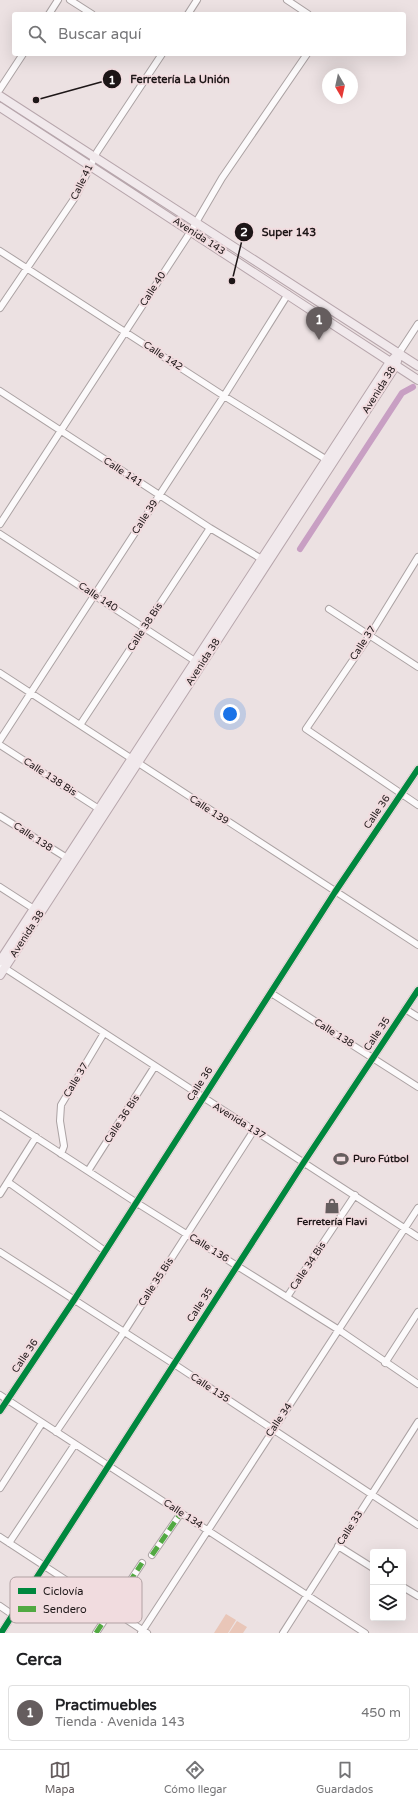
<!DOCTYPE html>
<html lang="es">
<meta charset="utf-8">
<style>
body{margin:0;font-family:"Varela Round",sans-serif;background:#f6f6f6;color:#202124}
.controls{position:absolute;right:12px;bottom:12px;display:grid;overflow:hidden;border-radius:4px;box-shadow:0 4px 16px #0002}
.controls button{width:36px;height:36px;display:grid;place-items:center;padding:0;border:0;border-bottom:1px solid #e0e0e0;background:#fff;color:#202124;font:20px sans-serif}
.compass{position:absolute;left:322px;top:68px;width:36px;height:36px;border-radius:50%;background:#fff;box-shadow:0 4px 16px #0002;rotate:171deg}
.you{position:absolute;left:230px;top:714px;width:14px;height:14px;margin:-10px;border:3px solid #fff;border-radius:50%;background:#1a73e8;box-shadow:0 0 0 6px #1a73e833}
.badge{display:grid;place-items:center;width:26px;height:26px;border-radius:50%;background:#655d5e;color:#fff;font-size:13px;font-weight:700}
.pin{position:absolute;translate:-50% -33px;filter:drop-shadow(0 1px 2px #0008)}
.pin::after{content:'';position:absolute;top:21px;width:14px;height:12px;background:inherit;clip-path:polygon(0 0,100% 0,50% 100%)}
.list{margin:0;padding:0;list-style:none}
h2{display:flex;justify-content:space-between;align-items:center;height:52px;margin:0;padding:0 16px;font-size:17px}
h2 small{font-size:13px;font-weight:400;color:#757577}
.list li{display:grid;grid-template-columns:26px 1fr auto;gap:12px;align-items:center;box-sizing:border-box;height:56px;margin:0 8px 8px;padding:0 8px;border:1px solid #e0e0e0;border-radius:4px}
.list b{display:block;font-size:15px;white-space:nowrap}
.list p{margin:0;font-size:13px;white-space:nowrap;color:#757577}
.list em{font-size:13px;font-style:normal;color:#757577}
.icon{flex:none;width:22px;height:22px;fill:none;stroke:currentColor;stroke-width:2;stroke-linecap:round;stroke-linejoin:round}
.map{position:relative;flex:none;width:418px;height:1633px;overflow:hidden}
.search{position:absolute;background:#fff;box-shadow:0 4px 16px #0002;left:12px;right:12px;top:12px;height:44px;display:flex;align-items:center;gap:10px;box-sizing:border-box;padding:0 14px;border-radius:4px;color:#757577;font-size:15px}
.sheet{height:116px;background:#fff}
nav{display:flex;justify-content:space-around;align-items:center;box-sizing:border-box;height:56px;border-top:1px solid #e0e0e0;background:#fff;font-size:11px;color:#757577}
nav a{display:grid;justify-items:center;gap:2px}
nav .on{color:#655d5e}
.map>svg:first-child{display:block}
</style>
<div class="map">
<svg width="418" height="1633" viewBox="0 0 418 1633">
<rect width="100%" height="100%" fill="#ece1e2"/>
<!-- park -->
<path fill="#e9c6b8" d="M226 1614 236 1620 228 1633H214Z
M237 1621 247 1627 243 1633H229Z"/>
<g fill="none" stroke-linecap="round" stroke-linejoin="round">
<!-- canal -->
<path stroke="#c89fc3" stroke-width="6" d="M300 549 402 393 413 387"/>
<!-- minor casing -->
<g stroke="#aba2a3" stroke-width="8">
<path id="minor" d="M70 0 92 14
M287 0 308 14
M49 14 58 0
M188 14 197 0
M0 89 23 54
M0 251 224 396 327 460
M0 308 76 196 97 152 162 54
M399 353 418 324
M0 391 210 528 265 561
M0 524 191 231 222 178 307 54
M0 534 195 661
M418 557 370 635 306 729 418 805
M329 609 418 667
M0 673 418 945
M80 725 210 528
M0 740 224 396 288 294
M0 745 99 809
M0 816 67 858
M0 887 34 909
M0 965 418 1237
M271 993 418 1087
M405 1009 418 1017
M0 1114 137 1203 339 1330 418 1384
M61 1154 64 1146 60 1121 61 1105 104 1033
M88 1171 155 1066
M8 1182 105 1251
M0 1194 36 1137
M0 1252 174 1364 418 1525
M287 1297 355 1195
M385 1363 418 1312
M0 1395 365 1633
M0 1411 74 1300 335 892 418 769
M56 1432 124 1332 254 1130
M0 1488 42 1423
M0 1537 147 1633
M9 1543 75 1444
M338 1546 373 1568
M152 1555 181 1513
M403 1587 418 1596
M0 1606 13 1615
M1 1633 304 1162 418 990
M96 1633 142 1563
M141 1633 418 1208
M283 1633 418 1422"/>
</g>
<!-- major casing -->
<g stroke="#b7a6ac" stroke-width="10">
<path id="major" d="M0 96 418 366
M0 107 418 380
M0 961 390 362 398 354
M0 975 396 365 399 353"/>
</g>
<!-- minor -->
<use href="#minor" stroke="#fcfafb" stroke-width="6"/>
<!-- major -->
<use href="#major" stroke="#f1e9ec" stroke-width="8"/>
<!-- quiet -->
<path stroke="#52a942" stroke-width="5" stroke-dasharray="10 5" stroke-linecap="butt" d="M152 1555 181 1513
M96 1633 142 1563"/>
<!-- cycleway casing -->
<g stroke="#f1dcdf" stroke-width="8">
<path id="cycleway" d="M0 1411 74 1300 335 892 418 769
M1 1633 304 1162 418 990"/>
</g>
<!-- cycleway -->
<use href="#cycleway" stroke="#00873e" stroke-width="6"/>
</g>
<!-- icons -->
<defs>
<g id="stadium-bare" transform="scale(1.2)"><path d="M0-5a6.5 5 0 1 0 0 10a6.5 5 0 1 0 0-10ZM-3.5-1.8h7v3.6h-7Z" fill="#655d5e" stroke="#f1dcdf" stroke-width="2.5" paint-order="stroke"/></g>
<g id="shop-bare" transform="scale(1.2)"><path d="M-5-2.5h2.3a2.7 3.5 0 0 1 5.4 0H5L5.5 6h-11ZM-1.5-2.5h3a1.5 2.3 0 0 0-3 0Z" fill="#655d5e" stroke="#f1dcdf" stroke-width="2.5" paint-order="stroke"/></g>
</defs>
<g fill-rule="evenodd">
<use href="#stadium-bare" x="341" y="1159"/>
<use href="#shop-bare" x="332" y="1206"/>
</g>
<g text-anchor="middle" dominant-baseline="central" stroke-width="4" stroke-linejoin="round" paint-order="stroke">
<!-- street labels -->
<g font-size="10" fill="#1d1617" stroke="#f1dcdf">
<text transform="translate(82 182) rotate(-64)">Calle 41</text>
<text transform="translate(199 236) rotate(33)">Avenida 143</text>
<text transform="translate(153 289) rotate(-57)">Calle 40</text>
<text transform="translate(163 356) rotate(33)">Calle 142</text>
<text transform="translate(379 390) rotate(-58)">Avenida 38</text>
<text transform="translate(123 472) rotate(33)">Calle 141</text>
<text transform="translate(145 517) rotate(-57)">Calle 39</text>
<text transform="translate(98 597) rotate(33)">Calle 140</text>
<text transform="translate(145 627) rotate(-57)">Calle 38 Bis</text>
<text transform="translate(363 643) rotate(-57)">Calle 37</text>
<text transform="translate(203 662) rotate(-57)">Avenida 38</text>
<text transform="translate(50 777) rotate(33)">Calle 138 Bis</text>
<text transform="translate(209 810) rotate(33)">Calle 139</text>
<text transform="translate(377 812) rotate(-56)">Calle 36</text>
<text transform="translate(33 837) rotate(33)">Calle 138</text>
<text transform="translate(27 934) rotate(-57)">Avenida 38</text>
<text transform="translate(334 1033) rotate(32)">Calle 138</text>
<text transform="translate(377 1034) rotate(-56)">Calle 35</text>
<text transform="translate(76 1080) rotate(-59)">Calle 37</text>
<text transform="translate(200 1084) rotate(-57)">Calle 36</text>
<text transform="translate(122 1119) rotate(-57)">Calle 36 Bis</text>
<text transform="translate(239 1121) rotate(32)">Avenida 137</text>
<text transform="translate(209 1248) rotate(32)">Calle 136</text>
<text transform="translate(308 1266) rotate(-56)">Calle 34 Bis</text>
<text transform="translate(156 1282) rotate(-57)">Calle 35 Bis</text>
<text transform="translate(200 1305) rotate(-57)">Calle 35</text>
<text transform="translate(25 1356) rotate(-56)">Calle 36</text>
<text transform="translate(210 1388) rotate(33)">Calle 135</text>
<text transform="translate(279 1420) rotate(-56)">Calle 34</text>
<text transform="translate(183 1514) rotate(33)">Calle 134</text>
<text transform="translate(350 1528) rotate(-57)">Calle 33</text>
</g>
<!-- poi labels -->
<g font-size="10" font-weight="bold" fill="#1d1617" stroke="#f1dcdf" text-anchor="start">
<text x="353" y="1159">Puro Fútbol</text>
<text x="332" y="1222" text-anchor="middle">Ferretería Flavi</text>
</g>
</g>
<!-- legend -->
<rect x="10" y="1577" width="132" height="46" rx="6" fill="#f1dcdf" stroke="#b1a1a3" stroke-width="1"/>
<rect x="18" y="1588" width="18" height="6" fill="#00873e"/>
<rect x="18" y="1606" width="18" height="6" fill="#52a942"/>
<g font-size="11" fill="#1d1617">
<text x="43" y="1595">Ciclovía</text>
<text x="43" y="1613">Sendero</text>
</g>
<!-- callouts -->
<path fill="none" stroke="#1d1617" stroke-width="1.5" d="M36 100L112 79M232 281L244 232"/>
<g fill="#1d1617" stroke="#f1dcdf" stroke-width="1.5">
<circle cx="36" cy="100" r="4"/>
<circle cx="232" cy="281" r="4"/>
<circle cx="112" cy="79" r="10"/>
<circle cx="244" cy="232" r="10"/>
</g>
<g font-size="12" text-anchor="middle" font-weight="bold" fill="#fff">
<text x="112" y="84">1</text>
<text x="244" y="236">2</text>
</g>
<g font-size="11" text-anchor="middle" font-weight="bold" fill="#1d1617" stroke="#f1dcdf" stroke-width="4" stroke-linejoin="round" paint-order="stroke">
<text x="180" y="83">Ferretería La Unión</text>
<text x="289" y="236">Super 143</text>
</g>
</svg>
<div class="controls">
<button><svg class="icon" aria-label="locate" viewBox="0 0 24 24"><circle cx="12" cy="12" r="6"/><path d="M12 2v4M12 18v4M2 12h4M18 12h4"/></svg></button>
<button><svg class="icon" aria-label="layers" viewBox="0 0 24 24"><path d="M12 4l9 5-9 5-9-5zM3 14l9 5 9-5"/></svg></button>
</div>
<svg class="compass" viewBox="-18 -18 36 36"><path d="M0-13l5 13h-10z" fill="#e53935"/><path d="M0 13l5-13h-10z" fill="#757577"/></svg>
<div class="you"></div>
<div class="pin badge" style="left:319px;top:340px">1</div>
<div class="search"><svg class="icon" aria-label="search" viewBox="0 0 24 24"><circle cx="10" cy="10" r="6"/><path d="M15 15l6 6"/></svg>Buscar aquí</div>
</div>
<section class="sheet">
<h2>Cerca<small></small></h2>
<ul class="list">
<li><span class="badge">1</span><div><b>Practimuebles</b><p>Tienda · Avenida 143</p></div><em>450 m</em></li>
</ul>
</section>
<nav>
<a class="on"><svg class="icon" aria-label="map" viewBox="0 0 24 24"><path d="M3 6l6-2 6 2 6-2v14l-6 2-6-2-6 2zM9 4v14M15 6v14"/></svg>Mapa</a>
<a><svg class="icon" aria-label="directions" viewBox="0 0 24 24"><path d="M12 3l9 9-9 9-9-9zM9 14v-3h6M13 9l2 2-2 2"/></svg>Cómo llegar</a>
<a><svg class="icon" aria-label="saved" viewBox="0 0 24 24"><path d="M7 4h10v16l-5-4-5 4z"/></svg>Guardados</a>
</nav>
